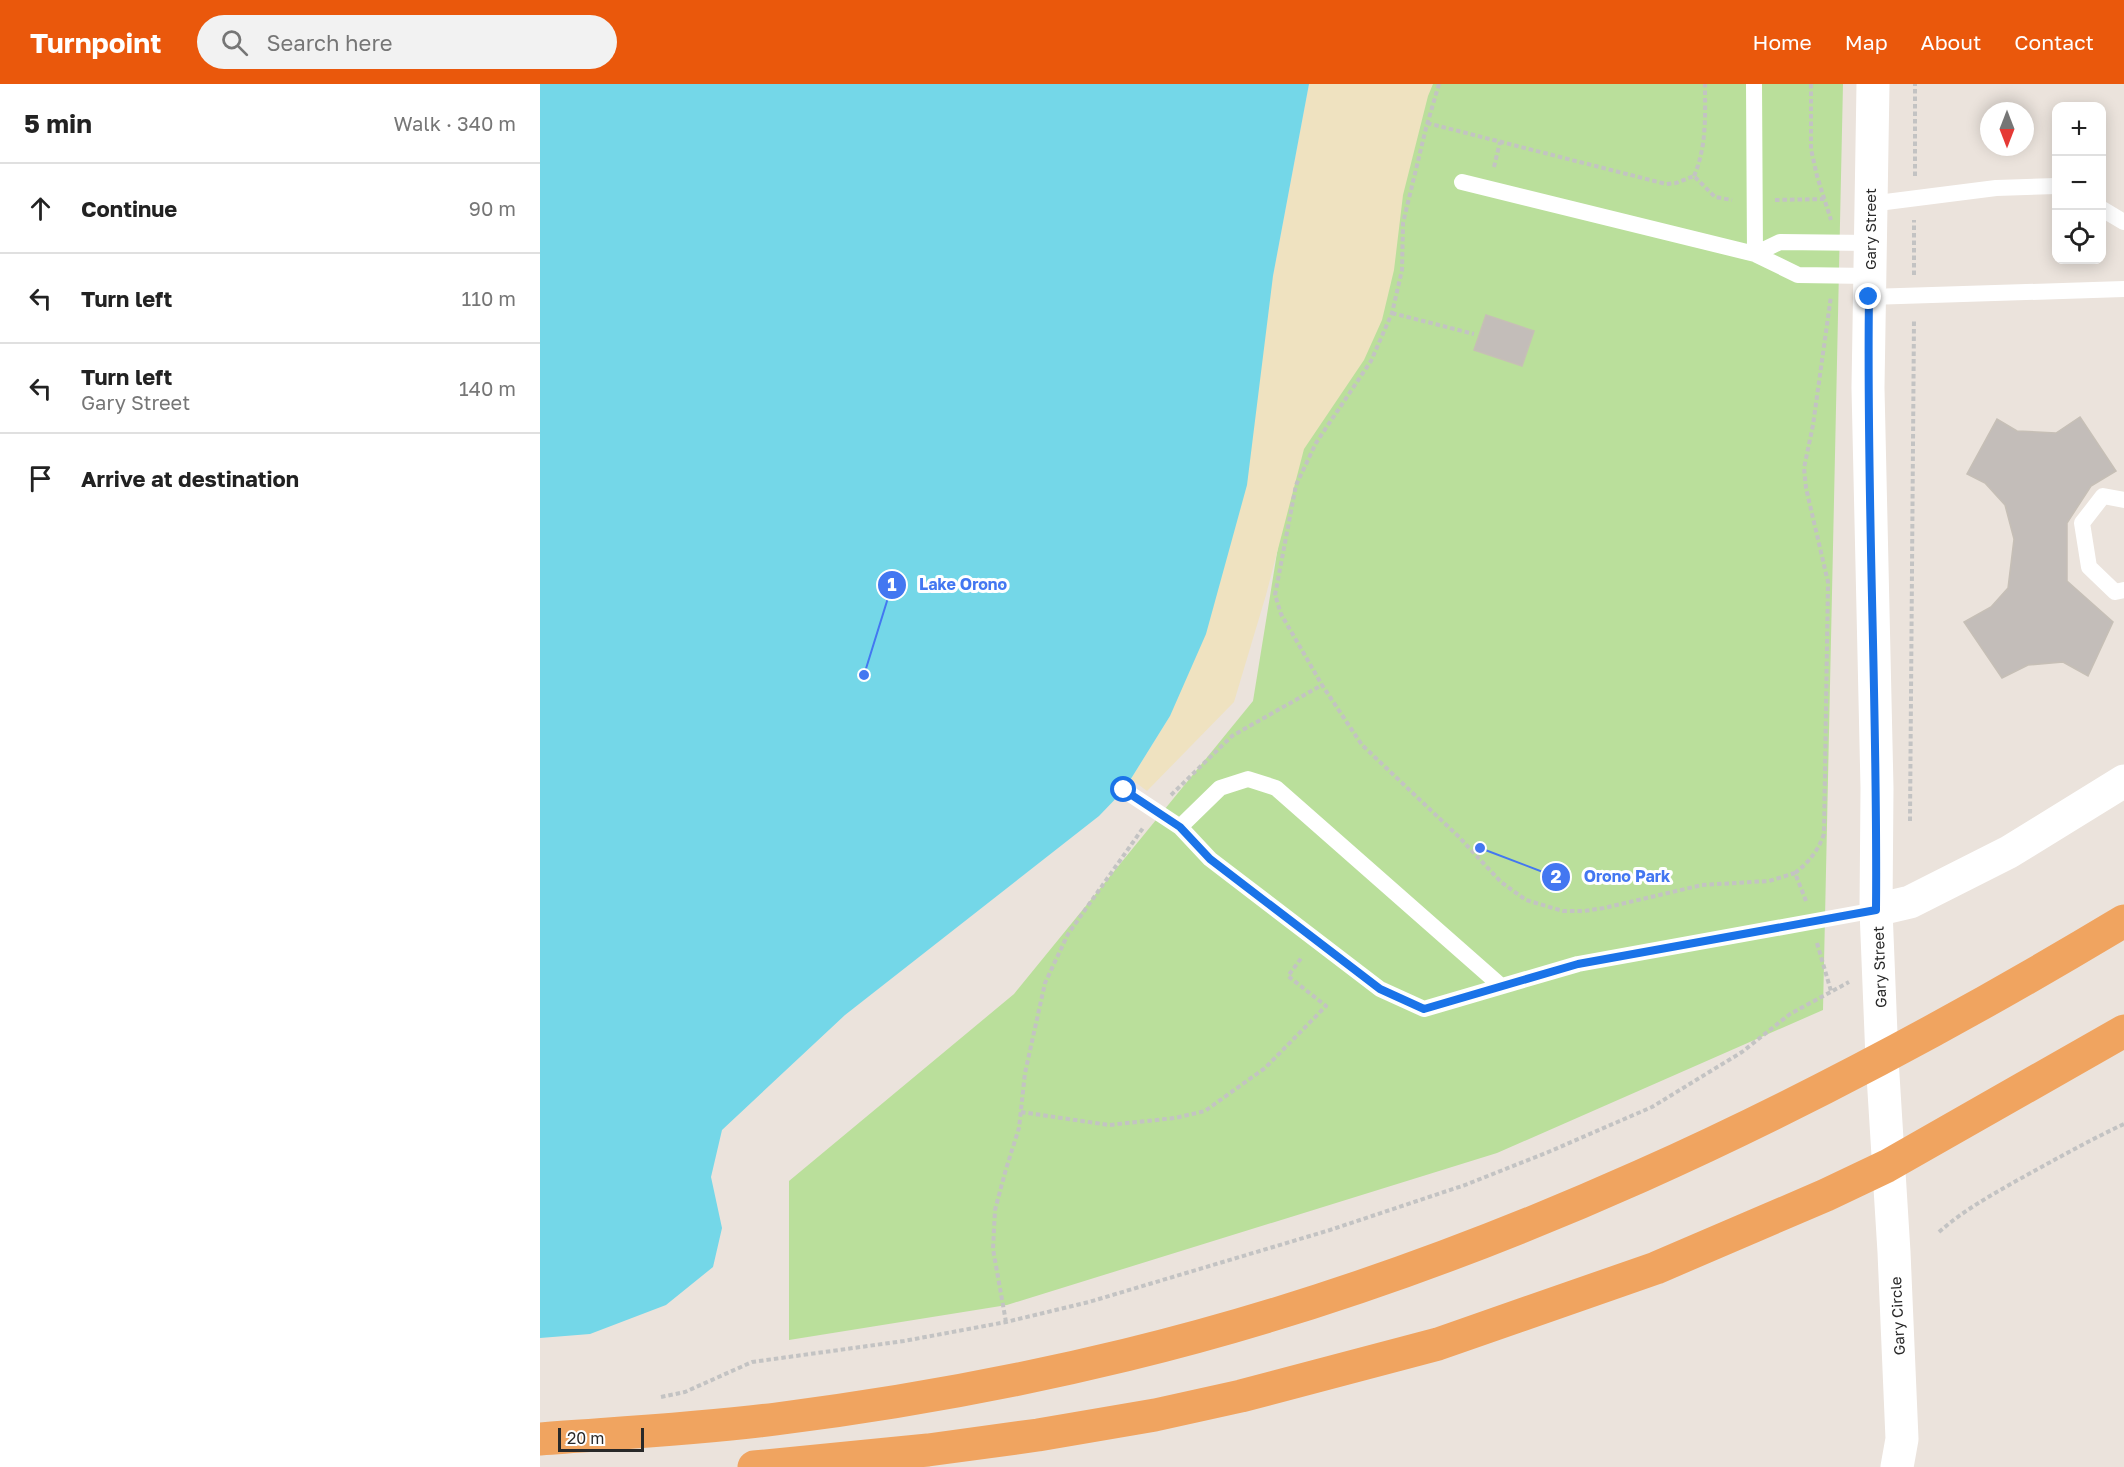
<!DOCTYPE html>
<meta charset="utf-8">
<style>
body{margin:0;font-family:"Golos Text",sans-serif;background:#f2f2f2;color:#222}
.controls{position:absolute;right:18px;top:18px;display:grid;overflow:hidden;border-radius:12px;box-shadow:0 3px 15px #0003}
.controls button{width:54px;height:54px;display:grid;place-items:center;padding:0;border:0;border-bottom:2px solid #e0e0e0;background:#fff;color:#222;font:30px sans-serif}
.compass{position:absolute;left:1440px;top:18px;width:54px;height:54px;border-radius:50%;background:#fff;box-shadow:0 3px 15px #0003;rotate:180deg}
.scale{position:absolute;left:18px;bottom:15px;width:86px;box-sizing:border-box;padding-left:6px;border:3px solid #292929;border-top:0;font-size:16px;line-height:21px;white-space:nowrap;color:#292929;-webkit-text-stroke:4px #fff;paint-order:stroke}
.stop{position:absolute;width:18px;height:18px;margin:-14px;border:4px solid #1a73e8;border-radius:50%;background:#fff}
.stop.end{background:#1a73e8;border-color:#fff;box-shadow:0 2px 6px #0008}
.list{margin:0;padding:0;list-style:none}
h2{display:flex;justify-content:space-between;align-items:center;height:78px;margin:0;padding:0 24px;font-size:26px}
h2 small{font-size:20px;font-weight:400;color:#767676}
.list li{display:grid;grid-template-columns:39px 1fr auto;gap:18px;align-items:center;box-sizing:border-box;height:90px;padding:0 24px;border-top:2px solid #e0e0e0}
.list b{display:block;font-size:22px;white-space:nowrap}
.list p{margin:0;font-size:20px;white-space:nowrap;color:#767676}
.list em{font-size:20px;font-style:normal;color:#767676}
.icon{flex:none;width:33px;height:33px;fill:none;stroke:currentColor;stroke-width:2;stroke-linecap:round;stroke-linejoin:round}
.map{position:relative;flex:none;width:1584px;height:1383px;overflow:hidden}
header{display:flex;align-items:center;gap:36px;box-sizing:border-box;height:84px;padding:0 30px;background:#ea580c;color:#fff}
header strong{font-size:28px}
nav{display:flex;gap:33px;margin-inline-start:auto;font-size:21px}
.search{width:420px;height:54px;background:#f2f2f2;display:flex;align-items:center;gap:15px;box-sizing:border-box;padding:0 21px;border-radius:33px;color:#767676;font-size:22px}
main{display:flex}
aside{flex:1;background:#fff}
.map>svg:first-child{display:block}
</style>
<header>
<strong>Turnpoint</strong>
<div class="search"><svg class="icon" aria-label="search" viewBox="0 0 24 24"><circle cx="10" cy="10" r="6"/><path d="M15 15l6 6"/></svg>Search here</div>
<nav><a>Home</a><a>Map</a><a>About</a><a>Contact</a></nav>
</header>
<main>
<aside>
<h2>5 min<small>Walk · 340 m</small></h2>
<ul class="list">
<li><svg class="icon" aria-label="ahead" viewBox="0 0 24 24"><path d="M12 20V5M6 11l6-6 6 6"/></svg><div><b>Continue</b></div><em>90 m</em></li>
<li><svg class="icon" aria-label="left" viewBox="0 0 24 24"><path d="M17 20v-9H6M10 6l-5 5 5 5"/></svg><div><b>Turn left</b></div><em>110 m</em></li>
<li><svg class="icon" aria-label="left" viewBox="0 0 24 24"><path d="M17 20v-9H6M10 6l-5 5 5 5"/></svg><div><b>Turn left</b><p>Gary Street</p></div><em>140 m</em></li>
<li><svg class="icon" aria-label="arrive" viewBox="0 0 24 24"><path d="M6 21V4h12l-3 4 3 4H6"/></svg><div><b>Arrive at destination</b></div></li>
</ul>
</aside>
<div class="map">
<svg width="1584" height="1383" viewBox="0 0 1584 1383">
<rect width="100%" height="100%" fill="#ebe3dc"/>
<!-- green -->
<path fill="#badf9b" d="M813 0H1303L1283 926 957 1069 467 1221 249 1256V1097L474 910 713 617Z"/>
<!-- sand -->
<path fill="#efe2c0" d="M769 0H893L888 12 863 111 854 186 842 236 824 276 764 365 726 511 694 618 607 707 591 695 630 632 733 192Z"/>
<!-- water -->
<path fill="#74d7e8" d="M0 0H769L733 192 707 401 666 550 630 632 584 706 559 732 305 931 182 1046 171 1093 182 1144 173 1183 126 1221 50 1250 0 1254Z"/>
<!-- building -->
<path fill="#c3bdb9" stroke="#c6bfb6" stroke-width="1.5" d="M946 231 994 247 982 282 934 266Z
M1540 333 1576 387 1551 402 1527 439V497L1573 538 1548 592 1523 578 1488 581 1462 594 1424 538 1451 523 1468 504 1474 455 1465 421 1445 399 1427 390 1457 335 1477 347 1516 349Z"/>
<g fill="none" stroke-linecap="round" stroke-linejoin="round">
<!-- path -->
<path stroke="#c3c3c3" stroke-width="4" stroke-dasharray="4.5 3" stroke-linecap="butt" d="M899 0 886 44 863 139 862 186 852 229 831 277 776 359 756 401 735 511 741 530 782 601 822 661 917 751 961 798 986 816 1023 827H1044L1064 824 1162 801 1229 797 1255 789
M1271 0V65L1277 92 1291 136
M887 39 1126 100 1136 99 1154 92 1175 113 1192 116
M954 83 960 58
M1154 92C1167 62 1165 32 1165 0
M1375 92V0
M1235 116 1285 115
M1374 191V136
M852 229 934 250
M631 711 692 652 782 601
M1370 737 1374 235
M1266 817 1255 789C1269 778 1278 767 1284 750L1288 498 1266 404 1264 384 1273 341 1291 212
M1277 859 1291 907
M481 1028 569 1041 635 1034 665 1027 725 984 786 922 748 892 762 873
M1399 1148C1425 1125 1455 1109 1485 1092 1518 1074 1550 1056 1584 1040
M466 1238 453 1165 455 1126 466 1085 479 1044 485 989 505 899 528 850 603 744
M121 1313 145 1308 212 1278 364 1257 466 1238 549 1218 790 1146 925 1101 1006 1069 1112 1023 1202 968 1250 930 1309 898"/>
<!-- service -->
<path stroke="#fff" stroke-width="16" d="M1214 0 1215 170
M922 98 1215 170 1258 191 1330 192
M1330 120 1456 104 1516 102
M1562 125 1584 138
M1215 170 1240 158 1330 159
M1329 213 1584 205
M1584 416 1563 412 1542 439 1549 483 1575 508 1584 506
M584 706 640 743
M961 902 736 704 708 695 680 704 640 743 670 775 840 905 884 925 1038 880 1336 826"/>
<!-- minor -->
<path stroke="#fff" stroke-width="33" d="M1333 0 1328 304 1337 704 1336 826 1342 975 1354 1168 1362 1355 1357 1383
M1336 826 1370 818 1469 768 1584 697"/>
<!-- trunk -->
<path stroke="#f0a460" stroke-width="33" d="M0 1355C79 1349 158 1345 236 1335 354 1320 471 1299 586 1271 940 1185 1273 1024 1584 837
M214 1383 388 1366 498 1351 615 1331 701 1312 898 1260 1116 1184 1286 1111 1347 1082 1584 947"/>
</g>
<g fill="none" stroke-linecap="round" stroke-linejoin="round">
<!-- route -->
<path stroke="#1a73e8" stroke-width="8" d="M584 706 640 743 670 775 840 905 884 925 1038 880 1336 826C1338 622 1326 417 1329 213"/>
</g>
<g text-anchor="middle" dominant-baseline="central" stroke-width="6" stroke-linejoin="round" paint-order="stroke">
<!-- street labels -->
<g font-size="15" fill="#292929" stroke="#fff">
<text transform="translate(1330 145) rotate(-90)">Gary Street</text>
<text transform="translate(1339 883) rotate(-92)">Gary Street</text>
<text transform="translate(1357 1232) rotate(-93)">Gary Circle</text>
</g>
</g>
<!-- callouts -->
<path fill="none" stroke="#4377f1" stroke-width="2" d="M324 591L352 501M940 764L1016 793"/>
<g fill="#4377f1" stroke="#fff" stroke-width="2">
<circle cx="324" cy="591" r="6"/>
<circle cx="940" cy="764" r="6"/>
<circle cx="352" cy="501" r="15"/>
<circle cx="1016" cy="793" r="15"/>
</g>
<g font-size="18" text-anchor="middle" font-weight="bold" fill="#fff">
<text x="352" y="507">1</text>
<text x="1016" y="799">2</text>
</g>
<g font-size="16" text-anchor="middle" font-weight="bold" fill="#4377f1" stroke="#fff" stroke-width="6" stroke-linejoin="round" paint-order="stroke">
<text x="423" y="506">Lake Orono</text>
<text x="1087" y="798">Orono Park</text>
</g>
</svg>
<div class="controls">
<button>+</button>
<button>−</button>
<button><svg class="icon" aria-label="locate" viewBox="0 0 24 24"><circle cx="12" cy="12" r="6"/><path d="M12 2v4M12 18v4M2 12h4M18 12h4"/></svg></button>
</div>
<svg class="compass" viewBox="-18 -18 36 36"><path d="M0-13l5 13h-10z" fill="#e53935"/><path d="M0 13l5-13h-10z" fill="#767676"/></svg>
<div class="scale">20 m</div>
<div class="stop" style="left:584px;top:706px"></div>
<div class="stop end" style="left:1329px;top:213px"></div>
</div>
</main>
